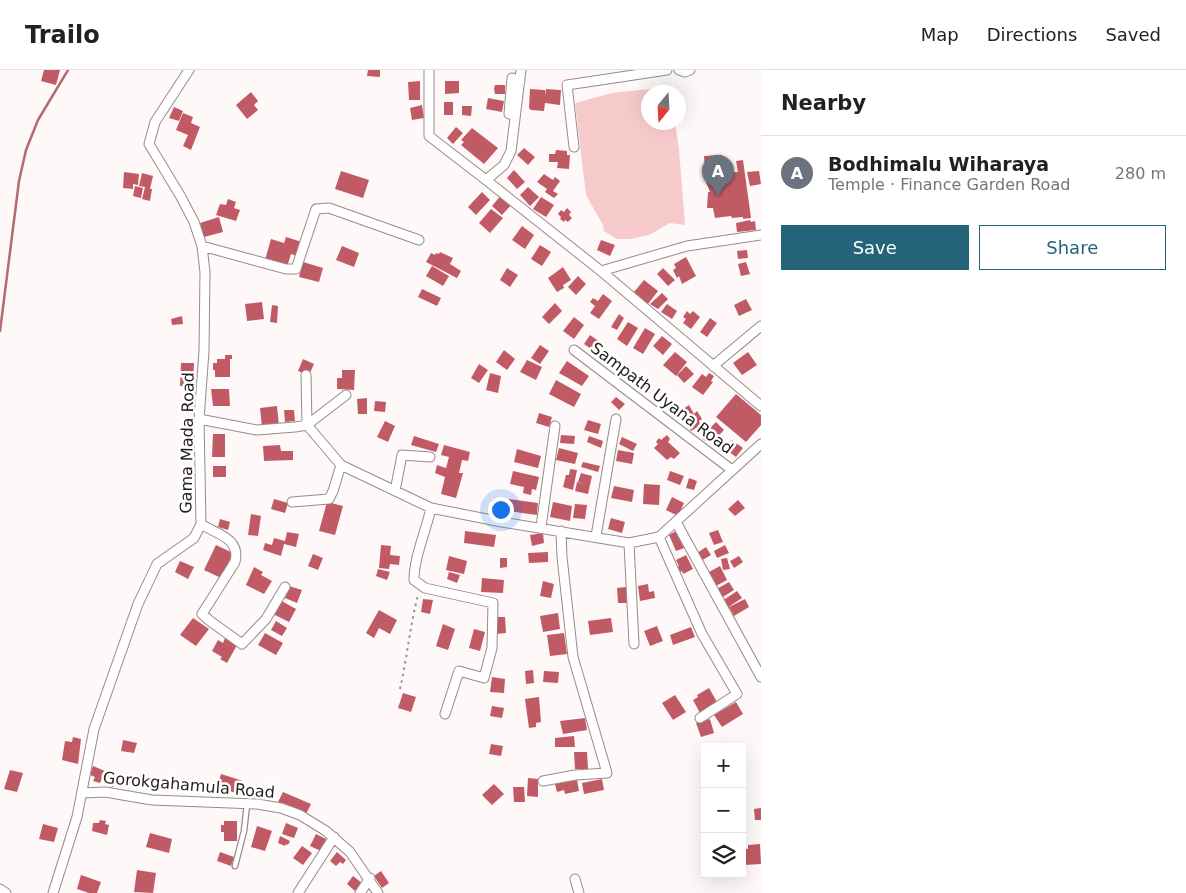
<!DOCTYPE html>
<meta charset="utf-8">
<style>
body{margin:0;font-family:"DejaVu Sans",sans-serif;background:#f6f6f6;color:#202124}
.controls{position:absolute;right:15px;bottom:15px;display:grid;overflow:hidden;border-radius:0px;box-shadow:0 5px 20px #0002}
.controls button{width:45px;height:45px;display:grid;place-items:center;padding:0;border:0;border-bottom:1px solid #e0e0e0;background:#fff;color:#202124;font:25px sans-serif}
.compass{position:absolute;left:641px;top:15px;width:45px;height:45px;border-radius:50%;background:#fff;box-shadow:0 5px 20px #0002;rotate:198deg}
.you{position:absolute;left:500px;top:439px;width:18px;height:18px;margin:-12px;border:4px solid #fff;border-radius:50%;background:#1a73e8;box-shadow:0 0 0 8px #1a73e833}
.badge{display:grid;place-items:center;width:32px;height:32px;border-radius:50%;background:#246379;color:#fff;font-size:16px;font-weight:700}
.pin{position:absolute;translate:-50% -41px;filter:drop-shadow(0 1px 2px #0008)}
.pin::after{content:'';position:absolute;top:26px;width:18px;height:15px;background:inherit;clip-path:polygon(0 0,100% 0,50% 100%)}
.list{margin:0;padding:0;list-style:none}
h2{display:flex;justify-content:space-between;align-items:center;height:65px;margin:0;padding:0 20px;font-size:21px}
h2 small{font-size:16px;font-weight:400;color:#757577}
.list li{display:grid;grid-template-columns:32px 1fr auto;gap:15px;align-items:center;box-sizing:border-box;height:75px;padding:0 20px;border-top:1px solid #e0e0e0}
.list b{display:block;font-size:19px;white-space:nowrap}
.list p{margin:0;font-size:16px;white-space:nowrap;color:#757577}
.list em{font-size:16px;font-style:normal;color:#757577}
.actions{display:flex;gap:10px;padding:15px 20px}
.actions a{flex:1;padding:11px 0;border:1px solid #246379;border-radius:0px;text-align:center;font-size:18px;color:#246379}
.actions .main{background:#246379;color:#fff}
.icon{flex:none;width:28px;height:28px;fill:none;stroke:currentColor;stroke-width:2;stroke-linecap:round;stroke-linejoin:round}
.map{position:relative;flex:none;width:761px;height:823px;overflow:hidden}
header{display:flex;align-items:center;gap:30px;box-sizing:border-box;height:70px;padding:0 25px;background:#fff;border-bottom:1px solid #e0e0e0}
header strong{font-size:24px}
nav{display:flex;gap:28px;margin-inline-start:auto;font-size:18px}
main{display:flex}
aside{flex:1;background:#fff}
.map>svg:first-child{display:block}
</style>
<header>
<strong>Trailo</strong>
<nav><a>Map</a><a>Directions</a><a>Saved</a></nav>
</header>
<main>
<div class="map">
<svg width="761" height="823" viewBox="0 0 761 823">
<rect width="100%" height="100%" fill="#fef8f8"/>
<!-- green -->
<path fill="#f6c9cb" d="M669 17 670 22H648V52L675 53 679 79 685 155 670 153 649 165 630 169H617L604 161 603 155 586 125 575 33 612 23Z"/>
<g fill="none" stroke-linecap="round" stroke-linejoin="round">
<!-- stream -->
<path stroke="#b66a71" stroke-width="2.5" d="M0 261 19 111 26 80 38 50 68 0"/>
</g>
<!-- building -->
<path fill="#c05b66" d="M44 0H60L56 15 41 11Z
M368 0H380V7L367 6Z
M420 11V30H409L408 12Z
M445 11H459V23L445 24Z
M495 15H505V24H495L494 19Z
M530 19 545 20V26L546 19 561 20 560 35 545 33 544 41 531 40 529 38Z
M251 22 258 31 254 35 258 40 247 49 236 35Z
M488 28 504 31 502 42 486 39Z
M444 32H453V45H444Z
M422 35 424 48 412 50 410 38Z
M462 36H472L471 46 462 45Z
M174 37 183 41 179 51 169 48Z
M183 43 193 47 191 53 200 57 191 80 183 76 188 65 176 60Z
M456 57 463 63 453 74 447 68Z
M472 58 498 78 484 94 461 75 464 72 461 70Z
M524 78 535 87 528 95 517 85Z
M556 80 567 81V85H570L569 99 557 98 558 92H549V84H555Z
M722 85 724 109 706 110 704 86Z
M743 90 751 148 743 149V147L732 148 731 146 715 148 713 138H707L708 122H710L706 112 726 109 725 103 738 102 736 91Z
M514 100 525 112 517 119 507 108Z
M341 101 369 110 363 128 335 119Z
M759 101 761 114 750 116 747 102Z
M124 102 139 104 138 115 133 114V119L123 118Z
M142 103 153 106 150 119H152L150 131 142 129 145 117 139 116Z
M544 104 553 110 555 107 560 111 553 121 558 124 554 128 545 122 547 119 537 112Z
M135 116 143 118 141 128 133 126Z
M528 117 539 127 530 136 520 125Z
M482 122 490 130 476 145 468 137Z
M502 124 513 133 502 145 492 136Z
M541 127 554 135 546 147 533 139Z
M228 129 236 132 234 138 240 140 236 151 216 145 220 134 226 135Z
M567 138 571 142 569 145 572 148 568 152 565 150 564 152 560 149 561 147 558 144 561 140 564 142Z
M491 139 503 148 490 163 479 153Z
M219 147 223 162 204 167 200 153Z
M750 150 751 152 755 151 756 160 737 162 736 153Z
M522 156 534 165 525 179 512 170Z
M286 167 302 172 297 186 291 184 287 197 265 190 271 169 284 173Z
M601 170 615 175 610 186 597 180Z
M540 175 551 182 542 196 531 189Z
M342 176 359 183 354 197 336 190Z
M747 180 748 188 738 189 737 181Z
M440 182 453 188 450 194 461 201 457 208 426 192 431 183 435 185 436 183 439 184Z
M686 187 696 206 682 214 679 206 677 208 673 200 676 198 674 194Z
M303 192 323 198 319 212 299 207Z
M746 192 750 204 741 206 738 194Z
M432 196 449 206 443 216 426 206Z
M563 197 571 210 563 215 564 218 557 222 548 208Z
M507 198 518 205 510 217 500 210Z
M663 198 675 210 668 216 657 204Z
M578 206 586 214 576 225 568 217Z
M644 210 658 221 648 234 634 222Z
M422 219 441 228 437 236 418 227Z
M662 223 668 229 658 239 650 234Z
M603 224 612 231 599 249 590 243 595 236 590 232 593 228 598 231Z
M746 229 752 240 739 246 734 235Z
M262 232 264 249 247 251 245 234Z
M555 233 562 241 549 254 542 247Z
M667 234 677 241 672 249 661 242Z
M272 235 278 236 277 253 270 252Z
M687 241 690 244 693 241 700 247 691 259 683 253 686 249 683 247Z
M619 244 624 248 617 260 611 257Z
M182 246 183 254 172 255 171 249Z
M574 247 584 255 574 269 563 261Z
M710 248 717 253 707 267 700 262Z
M628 252 638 258 627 276 617 269Z
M645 258 655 264 643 284 633 278Z
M590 265 603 274 597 283 584 274Z
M662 266 672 274 663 285 653 276Z
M540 275 549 281 540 294 531 288Z
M504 280 515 289 507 300 496 292Z
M675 282 687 292 676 306 663 295Z
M748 282 757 295 742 305 733 293Z
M225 285H232V289H230V307H215V300H213V293H217V289H225Z
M303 289 314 294 309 305 298 301Z
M527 290 542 297 536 310 520 302Z
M567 291 589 306 582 316 559 303Z
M181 293H194L193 316H180Z
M479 294 488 300 479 313 471 308Z
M686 296 694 304 684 313 677 305Z
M342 300H355L354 320 337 319V308H342Z
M490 303 501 306 498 323 486 320Z
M709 303 714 306 711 311 713 312 703 325 692 317 702 304 706 307Z
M556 310 581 324 574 337 549 324Z
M211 319H229L230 336H213Z
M736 324 761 345V355L746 372 716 347Z
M616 327 625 334 619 340 611 332Z
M367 328V344H358L357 329Z
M375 331 386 332 385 342 374 341Z
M689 335 694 344 697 341 702 349 699 351 701 355 691 361 683 348 687 346 683 339Z
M277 336 279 356 262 358 260 338Z
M284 340H294L295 351 285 352Z
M539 343 552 347 549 357 536 353Z
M588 350 601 354 598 364 584 360Z
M385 351 395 356 388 372 377 367Z
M716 352 724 360 713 372 709 368 705 371 701 367Z
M213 364H225V387H212Z
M561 365 575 366 574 374 560 373Z
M667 365 670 369 668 372 680 383 674 389 671 387 667 390 654 378 658 374 656 372 659 368 661 370Z
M414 366 439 374 436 382 411 375Z
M589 366 603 371 601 378 587 372Z
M622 367 637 374 633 381 619 374Z
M732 370 743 378 736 387 725 379Z
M280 375 281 381H293V390L264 391 263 376Z
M444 375 470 382 468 391 462 390 459 403H463L456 428 441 424 445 407 435 403 437 395 446 398 449 387 441 385Z
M559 378 578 383 575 394 556 390Z
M517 379 541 386 538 398 514 392Z
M618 380 634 383 632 394 616 391Z
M583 392 600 396 598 402 581 397Z
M213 396H226V407H213Z
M570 399 577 400 573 420 563 417 566 405H569Z
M513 401 539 407 536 420 532 419 531 425 523 423 524 417 510 414Z
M670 401 684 406 680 415 667 410Z
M581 403 592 406 588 424 575 421 577 412 586 415 578 412Z
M689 408 697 411 694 420 686 418Z
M644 414 660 415 659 435 643 434Z
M614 416 634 420 632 432 611 428Z
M672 427 684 433 678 446 666 440Z
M274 429 288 433 285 443 271 439Z
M509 429 538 433 537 445 508 441Z
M738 430 745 438 735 446 728 439Z
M327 432 343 436 335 465 319 461Z
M553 432 572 436 570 451 550 447Z
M575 434 587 435 585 449 573 448Z
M251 444 261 446 258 466 248 465Z
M611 448 625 452 622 463 608 459Z
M220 449 230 452 228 460 218 457Z
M718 460 723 472 714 475 709 463Z
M465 461 496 465 494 477 464 473Z
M676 461 684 478 676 481 669 465Z
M287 462 299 464 296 477 284 474 281 486 263 480 265 473 272 475 274 468 285 471Z
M543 463 544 473 532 476 530 465Z
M216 475 233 483 221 508 204 500Z
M381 475 391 476 390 485 400 486 399 495 390 494 389 499 379 498Z
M725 475 729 483 717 488 714 481Z
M706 477 711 485 701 491 697 483Z
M548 482V492L529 493 528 483Z
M313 484 323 488 318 500 308 496Z
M686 485 693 499 683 504 682 501 679 503 676 497 679 496 676 490Z
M449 486 467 491 464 504 446 500Z
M739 486 743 492 734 498 730 491Z
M500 488H507V497L500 498Z
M727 488 730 499 723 500 721 489Z
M180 491 194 497 188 509 175 502Z
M720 496 727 510 714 517 707 503Z
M254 497 263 502 261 505 272 511 264 524 246 515Z
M378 499 390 502 387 510 376 506Z
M449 502 460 505 457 513 447 509Z
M482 508 504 510 503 523 481 522Z
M543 511 554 514 551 528 540 526Z
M729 512 734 520 721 528 715 520Z
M648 514 649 522 654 521 655 528 640 531 638 516Z
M289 516 302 520 297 533 285 528Z
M626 517 627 533H618L617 518Z
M737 521 742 528 727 538 722 531Z
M423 529 433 530 430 544 421 542Z
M745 529 749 537 734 546 729 537Z
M280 530 296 539 289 552 273 544Z
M379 540 397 550 390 564 379 558 374 568 366 563Z
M558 543 560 559 543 562 540 546Z
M494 547H505L506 563 495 564Z
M193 548 209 559 196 576 180 565Z
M611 548 613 562 590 565 588 551Z
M276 551 287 558 282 566 271 560Z
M443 554 455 559 448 580 436 576Z
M657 556 663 571 650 576 644 561Z
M691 557 695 567 673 575 670 565Z
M474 559 485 562 480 581 469 578Z
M265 563 283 573 276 585 258 575Z
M564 563 567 584 550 586 547 565Z
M225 568 237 575 227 593 220 589 222 587 212 581 218 570 223 573Z
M533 600 534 613 526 614 525 601Z
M544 601 559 602 558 613 543 612Z
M492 607 505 609 504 623 490 622Z
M709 618 717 632 711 635 713 638 701 645 693 630 698 627 697 625Z
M403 623 416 627 411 642 398 638Z
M675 625 686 642 673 650 662 633Z
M539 627 541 652 536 653V657L529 658 525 629Z
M736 632 743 644 722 657 714 645Z
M492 636 504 638 502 648 490 646Z
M585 648 587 660 563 664 560 651Z
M710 649 714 663 701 667 696 653Z
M574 666 575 677H555V668Z
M73 667 81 669 78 694 62 690 65 671 72 672Z
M123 670 137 673 134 683 121 681Z
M491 674 503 676 501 686 489 684Z
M574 682H587L588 699H575Z
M93 696 105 701 100 713 93 711 95 707 90 705Z
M10 700 23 703 17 722 4 719Z
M109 704 117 707 113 717 105 714Z
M221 704 243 711 239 724 217 717Z
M528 708 538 709V727L527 726Z
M602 709 604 720 584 724 582 713Z
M577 710 579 721 565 724 564 720 557 722 555 714Z
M494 714 504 724 492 735 482 725Z
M513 717H524L525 732H514Z
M283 722 311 734 306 744 278 732Z
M761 738V750H755L754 739Z
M100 750 106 751 105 754 109 755 107 765 92 761 93 753H99Z
M224 751H237V771H224V762H221V755H224Z
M286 753 298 758 294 768 282 764Z
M43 754 58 758 54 772 39 769Z
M257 756 272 761 265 781 251 777Z
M150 763 172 769 169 783 146 777Z
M316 764 326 769 321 781 310 776Z
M280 766 290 771 288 775 286 774 285 776 278 773Z
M760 774 761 794 744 795 742 779H748V775Z
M302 776 312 783 303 795 293 788Z
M220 782 234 787 231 796 217 791Z
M337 782 346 790 343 794 340 792 336 796 330 791Z
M137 800 156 803 153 823 134 822Z
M381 801 389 813 382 818 374 806Z
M81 805 101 812 97 823H89L77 819Z
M353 806 362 813 355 821 347 814Z"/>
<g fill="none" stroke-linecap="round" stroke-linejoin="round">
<!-- service casing -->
<g stroke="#988a8b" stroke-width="7">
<path id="service" d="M235 796 244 761 247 734"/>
</g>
<!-- minor casing -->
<g stroke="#988a8b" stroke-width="11">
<path id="minor" d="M429 0V66L486 110 601 201 761 336
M679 0 685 2 690 0
M509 44 512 8 520 11
M574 77 567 15 667 0
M486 110 504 95 511 81 521 0
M202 176 286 199H296L316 139 329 138 419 170
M601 201 687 176 761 165
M574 280 732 400
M713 296 761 256
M306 305 307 355
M199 349 257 360 295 357 307 355 341 395 431 438 502 452 629 473 659 467 761 374
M307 355 346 325
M395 421 402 385 430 387
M292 432 329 429 333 421 341 395
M431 438C426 461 414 487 414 510L425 518 493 533 492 578 484 608 459 601 445 644
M676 452 761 607
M201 454C216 464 241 468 235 492L202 544 210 551 242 574 266 549 285 517
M541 457 555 356
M596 466 616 349
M659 467 702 564 737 624 700 648
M629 473 634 574
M543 711 575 705 607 703 573 587 562 487 561 461
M82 723 105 722 152 730 257 734 281 738 300 745 326 761 350 782 378 823
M575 809 579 823
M0 819 6 823
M53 823 77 747 94 659 138 534 157 494 194 468 201 454 199 349 204 281 205 202 202 176 194 152 181 127 149 74 155 52 189 0
M298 823 334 767
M360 823 370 808"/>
</g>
<!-- path -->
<path stroke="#979191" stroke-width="2" stroke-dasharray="2.5 4" stroke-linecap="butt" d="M400 619C407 588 410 556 418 525"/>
<!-- service -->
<use href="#service" stroke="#fff" stroke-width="4.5"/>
<!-- minor -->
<use href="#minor" stroke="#fff" stroke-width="9"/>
</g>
<g text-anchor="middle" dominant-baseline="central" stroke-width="5" stroke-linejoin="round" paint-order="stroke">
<!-- street labels -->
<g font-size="16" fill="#231e1e" stroke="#fff">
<text transform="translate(662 328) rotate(37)">Sampath Uyana Road</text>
<text transform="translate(187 373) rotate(-89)">Gama Mada Road</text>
<text transform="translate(189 715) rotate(5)">Gorokgahamula Road</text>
</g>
</g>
</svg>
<div class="controls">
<button>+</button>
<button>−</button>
<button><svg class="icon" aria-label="layers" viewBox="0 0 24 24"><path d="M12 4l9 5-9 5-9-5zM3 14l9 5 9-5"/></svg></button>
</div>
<svg class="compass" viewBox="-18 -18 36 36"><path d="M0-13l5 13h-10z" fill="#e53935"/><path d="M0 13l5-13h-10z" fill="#757577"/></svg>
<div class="you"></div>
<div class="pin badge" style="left:718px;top:126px;background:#6b7280">A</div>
</div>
<aside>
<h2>Nearby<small></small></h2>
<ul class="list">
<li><span class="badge" style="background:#6b7280">A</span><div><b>Bodhimalu Wiharaya</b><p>Temple · Finance Garden Road</p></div><em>280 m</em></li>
</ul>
<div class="actions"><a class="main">Save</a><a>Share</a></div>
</aside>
</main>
